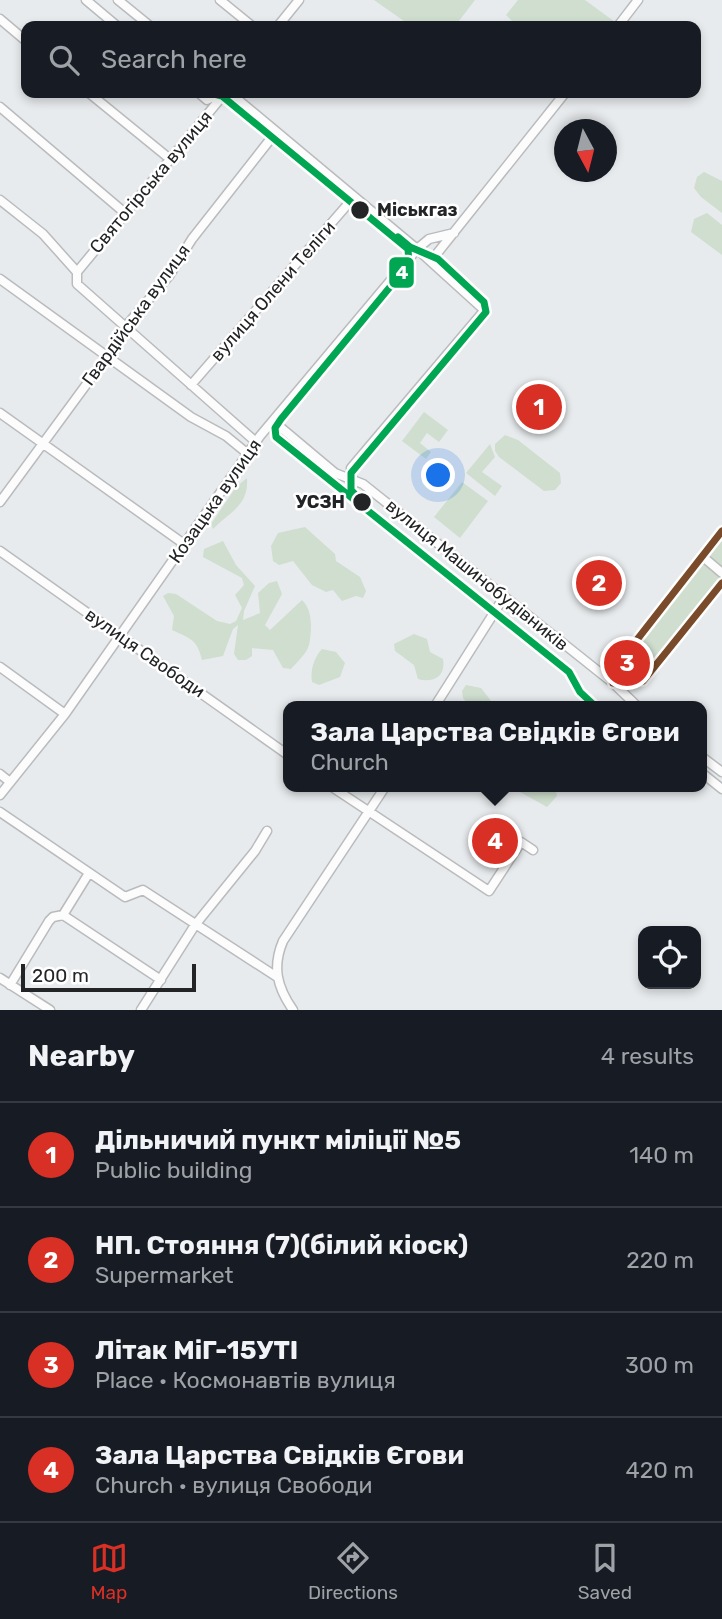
<!DOCTYPE html>
<meta charset="utf-8">
<style>
body{margin:0;font-family:Rubik,sans-serif;background:#242831;color:#f1f3f6}
.controls{position:absolute;right:21px;bottom:21px;display:grid;overflow:hidden;border-radius:14px;box-shadow:0 4px 10px #0003}
.controls button{width:63px;height:63px;display:grid;place-items:center;padding:0;border:0;border-bottom:2px solid #363941;background:#171b24;color:#f1f3f6;font:35px sans-serif}
.compass{position:absolute;left:554px;top:119px;width:63px;height:63px;border-radius:50%;background:#171b24;box-shadow:0 4px 10px #0003;rotate:173deg}
.scale{position:absolute;left:21px;bottom:18px;width:175px;box-sizing:border-box;padding-left:7px;border:4px solid #222426;border-top:0;font-size:19px;line-height:24px;white-space:nowrap;color:#222426;-webkit-text-stroke:5px #fff;paint-order:stroke}
.you{position:absolute;left:439px;top:476px;width:24px;height:24px;margin:-18px;border:5px solid #fff;border-radius:50%;background:#1a73e8;box-shadow:0 0 0 10px #1a73e833}
.badge{display:grid;place-items:center;width:46px;height:46px;border-radius:50%;background:#d93025;color:#fff;font-size:23px;font-weight:700}
.pin{position:absolute;translate:-50% -50%;border:4px solid #fff;box-shadow:0 2px 7px #0006}
.popup{position:absolute;left:283px;top:701px;width:424px;height:91px;box-sizing:border-box;display:grid;place-content:center;border-radius:14px;background:#171b24;filter:drop-shadow(0 2px 5px #0005);font-size:23px;white-space:nowrap;color:#9ea1a6}
.popup b{font-size:26px;color:#f1f3f6}
.popup::after{content:'';position:absolute;left:50%;top:100%;margin-left:-14px;border:14px solid transparent;border-top-color:#171b24}
.list{margin:0;padding:0;list-style:none}
h2{display:flex;justify-content:space-between;align-items:center;height:91px;margin:0;padding:0 28px;font-size:30px}
h2 small{font-size:23px;font-weight:400;color:#9ea1a6}
.list li{display:grid;grid-template-columns:46px 1fr auto;gap:21px;align-items:center;box-sizing:border-box;height:105px;padding:0 28px;border-top:2px solid #363941}
.list b{display:block;font-size:26px;white-space:nowrap}
.list p{margin:0;font-size:23px;white-space:nowrap;color:#9ea1a6}
.list em{font-size:23px;font-style:normal;color:#9ea1a6}
.icon{flex:none;width:38px;height:38px;fill:none;stroke:currentColor;stroke-width:2;stroke-linecap:round;stroke-linejoin:round}
.map{position:relative;flex:none;width:722px;height:1010px;overflow:hidden}
.search{position:absolute;background:#171b24;box-shadow:0 4px 10px #0003;left:21px;right:21px;top:21px;height:77px;display:flex;align-items:center;gap:18px;box-sizing:border-box;padding:0 24px;border-radius:14px;color:#9ea1a6;font-size:26px}
.sheet{height:511px;background:#171b24}
nav{display:flex;justify-content:space-around;align-items:center;box-sizing:border-box;height:98px;border-top:2px solid #363941;background:#171b24;font-size:19px;color:#9ea1a6}
nav a{display:grid;justify-items:center;gap:4px}
nav .on{color:#d93025}
.map>svg:first-child{display:block}
</style>
<div class="map">
<svg width="722" height="1010" viewBox="0 0 722 1010">
<rect width="100%" height="100%" fill="#e8ebed"/>
<!-- green -->
<path fill="#cfdecf" d="M374 0H475L455 26H411Z
M518 0H585L615 22 612 26H517L506 15Z
M704 172 722 181V213L701 197 694 188 697 177Z
M707 213 722 225V255L691 232 694 219Z
M424 412 448 430 439 442 427 433 420 443 431 452 426 459 402 441Z
M505 435 518 440 560 473 561 483 555 490 544 491 499 457 495 451V444Z
M490 444 495 457 482 472 502 486 495 496 466 473Z
M247 478C249 505 231 511 213 529L211 524 236 487Z
M462 482 488 501 460 538 434 517Z
M305 527 335 554 336 561 360 577 366 591 363 598 356 596 342 601 333 590 326 592 312 585 293 561 279 565 273 561 271 546 278 533Z
M722 539V578L636 685 617 671Z
M223 541 236 565 255 586 244 611 243 620 260 613 258 593 269 583 277 581 282 594 265 625 270 630 302 600C313 610 312 631 309 645 307 653 297 662 291 669L283 668 273 650 252 648V656L246 660H238L234 654 238 625 233 629 223 656 202 660C197 639 191 639 172 630L174 616 163 596 168 593 176 594 217 621 230 624 236 621 242 608 235 595 244 585 242 578 203 557 204 549Z
M414 634 427 639 430 652 443 659C446 677 433 683 418 679L414 665 395 651 394 644Z
M322 649 336 652 345 663 340 677 319 685 312 682C310 671 314 657 322 649Z
M466 685 481 688 495 706H469L463 698 462 691Z
M511 787H555L557 796 547 807Z"/>
<g fill="none" stroke-linecap="round" stroke-linejoin="round">
<!-- minor casing -->
<g stroke="#b9bbbd" stroke-width="11">
<path id="minor" d="M86 0 117 26
M118 0 150 26
M220 0 252 26
M0 19 26 41
M278 26 299 0
M618 26 638 0
M89 93 170 159
M199 93 207 100 222 93
M230 93 417 249 482 308 483 312 351 468 352 479
M0 107 125 213
M0 200 43 234 77 272V284L256 442
M431 261 565 93
M77 272 225 93
M0 279 191 417 226 436 248 454
M191 385 354 197
M0 413 184 544
M273 421 335 473 363 484 613 683 637 706
M0 502 94 374 108 359 125 327 169 276 192 239 276 132
M0 551 288 755
M702 556 722 573
M0 667 65 714
M613 683 618 664 722 531
M613 683 643 681 722 583
M435 706 504 597
M702 757 722 772
M702 773 722 789
M0 774 10 782
M332 787 489 891 521 842 533 850
M0 795 65 714 260 436 417 249 429 239 454 233
M0 812 125 897 143 890 277 977
M63 915 161 980
M0 978 50 1010
M10 985 49 921 53 917 63 915 89 873
M141 1010 195 925 255 851 267 831
M293 1010C277 987 272 967 283 941L385 787"/>
</g>
<!-- minor -->
<use href="#minor" stroke="#fcfcfc" stroke-width="8"/>
<!-- bus-1 casing -->
<g stroke="#fff" stroke-width="12">
<path id="bus-1" d="M613 683 618 664 722 531
M613 683 643 681 722 583"/>
</g>
<!-- bus-1 -->
<use href="#bus-1" stroke="#7a4b2a" stroke-width="7"/>
<!-- tram-1 casing -->
<g stroke="#fff" stroke-width="12">
<path id="tram-1" d="M210 93 222 96 408 249 409 264 281 419 275 428 276 437 569 672 580 692 595 706
M365 505 351 490V473L486 312 484 302 438 259 410 247 398 237"/>
</g>
<!-- tram-1 -->
<use href="#tram-1" stroke="#00a651" stroke-width="7"/>
</g>
<!-- markers -->
<g fill="#222426" stroke="#fff" stroke-width="2.5">
<circle cx="360" cy="210" r="10"/>
<circle cx="362" cy="502" r="10"/>
</g>
<g text-anchor="middle" dominant-baseline="central" stroke-width="5" stroke-linejoin="round" paint-order="stroke">
<!-- street labels -->
<g font-size="18" fill="#222426" stroke="#fff">
<text transform="translate(151 182) rotate(-50)">Святогірська вулиця</text>
<text transform="translate(273 291) rotate(-49)">вулиця Олени Теліги</text>
<text transform="translate(136 315) rotate(-54)">Гвардійська вулиця</text>
<text transform="translate(215 501) rotate(-55)">Козацька вулиця</text>
<text transform="translate(477 575) rotate(39)">вулиця Машинобудівників</text>
<text transform="translate(145 653) rotate(35)">вулиця Свободи</text>
</g>
<!-- stop labels -->
<g font-size="18" font-weight="bold" fill="#222426" stroke="#fff" text-anchor="start">
<text x="377" y="210">Міськгаз</text>
<text x="345" y="502" text-anchor="end">УСЗН</text>
</g>
</g>
<rect stroke="#fff" stroke-width="2.5" x="388" y="256" width="27" height="33" rx="7" fill="#00a651"/>
<g font-size="19" text-anchor="middle" font-weight="bold" fill="#fff">
<text x="402" y="279">4</text>
</g>
</svg>
<div class="controls">
<button><svg class="icon" aria-label="locate" viewBox="0 0 24 24"><circle cx="12" cy="12" r="6"/><path d="M12 2v4M12 18v4M2 12h4M18 12h4"/></svg></button>
</div>
<svg class="compass" viewBox="-18 -18 36 36"><path d="M0-13l5 13h-10z" fill="#e53935"/><path d="M0 13l5-13h-10z" fill="#9ea1a6"/></svg>
<div class="scale">200 m</div>
<div class="you"></div>
<div class="pin badge" style="left:539px;top:407px">1</div>
<div class="pin badge" style="left:599px;top:583px">2</div>
<div class="pin badge" style="left:627px;top:663px">3</div>
<div class="pin badge" style="left:495px;top:841px">4</div>
<div class="popup"><b>Зала Царства Свідків Єгови</b>Church</div>
<div class="search"><svg class="icon" aria-label="search" viewBox="0 0 24 24"><circle cx="10" cy="10" r="6"/><path d="M15 15l6 6"/></svg>Search here</div>
</div>
<section class="sheet">
<h2>Nearby<small>4 results</small></h2>
<ul class="list">
<li><span class="badge">1</span><div><b>Дільничий пункт міліції №5</b><p>Public building</p></div><em>140 m</em></li>
<li><span class="badge">2</span><div><b>НП. Стояння (7)(білий кіоск)</b><p>Supermarket</p></div><em>220 m</em></li>
<li><span class="badge">3</span><div><b>Літак МіГ-15УТІ</b><p>Place · Космонавтів вулиця</p></div><em>300 m</em></li>
<li><span class="badge">4</span><div><b>Зала Царства Свідків Єгови</b><p>Church · вулиця Свободи</p></div><em>420 m</em></li>
</ul>
</section>
<nav>
<a class="on"><svg class="icon" aria-label="map" viewBox="0 0 24 24"><path d="M3 6l6-2 6 2 6-2v14l-6 2-6-2-6 2zM9 4v14M15 6v14"/></svg>Map</a>
<a><svg class="icon" aria-label="directions" viewBox="0 0 24 24"><path d="M12 3l9 9-9 9-9-9zM9 14v-3h6M13 9l2 2-2 2"/></svg>Directions</a>
<a><svg class="icon" aria-label="saved" viewBox="0 0 24 24"><path d="M7 4h10v16l-5-4-5 4z"/></svg>Saved</a>
</nav>
